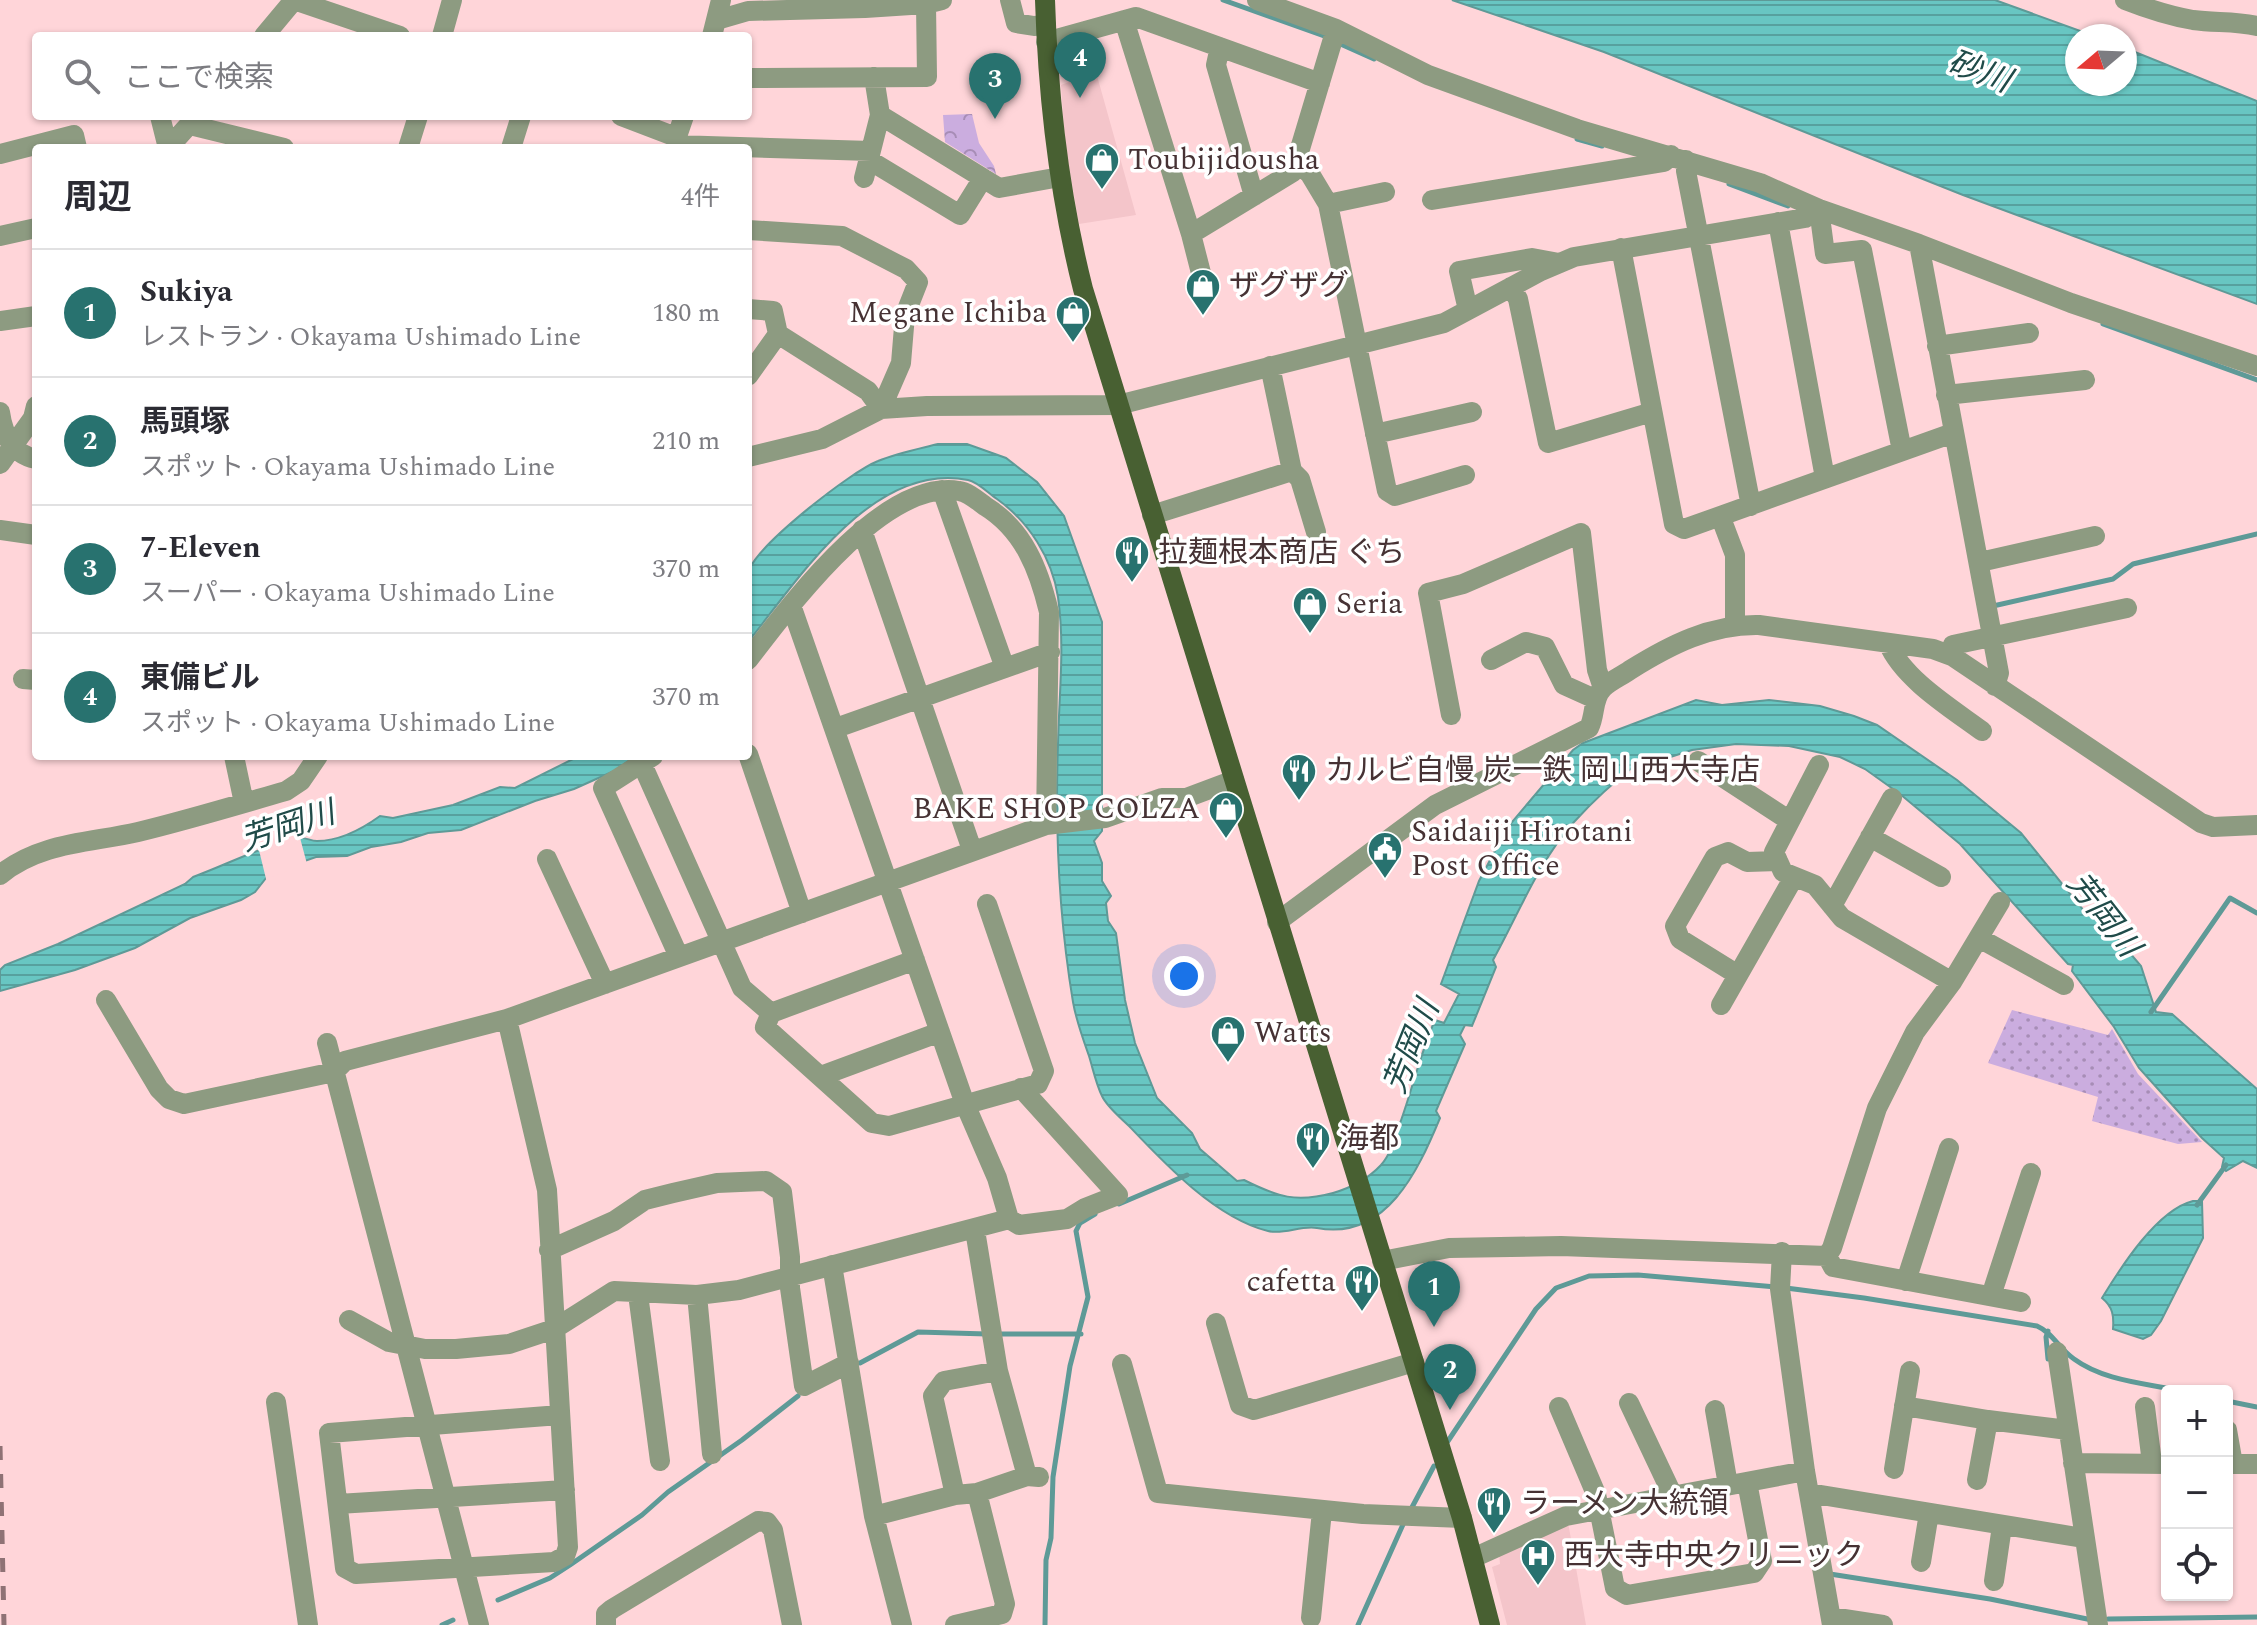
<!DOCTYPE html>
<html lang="ja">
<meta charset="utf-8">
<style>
body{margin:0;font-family:Spectral,"Noto Sans JP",serif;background:#f2f2f3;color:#2b2b33}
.controls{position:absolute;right:24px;bottom:24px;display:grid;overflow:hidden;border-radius:8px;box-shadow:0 2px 6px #0004}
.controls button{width:72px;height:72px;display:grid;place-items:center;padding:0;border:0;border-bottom:2px solid #e1e1e2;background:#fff;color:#2b2b33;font:40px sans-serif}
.compass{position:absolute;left:2065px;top:24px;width:72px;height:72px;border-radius:50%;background:#fff;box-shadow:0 2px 6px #0004;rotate:251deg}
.you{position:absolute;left:1184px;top:976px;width:28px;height:28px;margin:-20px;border:6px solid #fff;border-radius:50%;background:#1a73e8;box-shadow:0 0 0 12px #1a73e833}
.badge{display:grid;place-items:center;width:52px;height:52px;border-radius:50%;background:#28726f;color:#fff;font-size:26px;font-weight:700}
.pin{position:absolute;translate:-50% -66px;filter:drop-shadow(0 2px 4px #0008)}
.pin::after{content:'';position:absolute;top:42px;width:28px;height:24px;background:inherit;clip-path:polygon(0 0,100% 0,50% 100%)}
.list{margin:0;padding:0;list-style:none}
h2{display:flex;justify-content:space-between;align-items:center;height:104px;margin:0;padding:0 32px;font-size:34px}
h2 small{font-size:26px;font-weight:400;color:#7c7c81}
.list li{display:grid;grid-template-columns:52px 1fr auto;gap:24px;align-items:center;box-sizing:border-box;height:128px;padding:0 32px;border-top:2px solid #e1e1e2}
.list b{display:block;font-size:30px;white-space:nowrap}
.list p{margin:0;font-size:26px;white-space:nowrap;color:#7c7c81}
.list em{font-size:26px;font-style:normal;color:#7c7c81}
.icon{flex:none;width:44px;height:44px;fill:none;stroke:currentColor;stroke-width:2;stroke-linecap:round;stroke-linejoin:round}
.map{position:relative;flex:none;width:2257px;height:1625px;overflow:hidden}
.search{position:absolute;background:#fff;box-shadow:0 2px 6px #0004;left:32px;top:32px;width:720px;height:88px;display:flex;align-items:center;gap:20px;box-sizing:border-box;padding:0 28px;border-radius:8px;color:#7c7c81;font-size:30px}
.panel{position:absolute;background:#fff;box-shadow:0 2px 6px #0004;left:32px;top:144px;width:720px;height:616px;border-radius:8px}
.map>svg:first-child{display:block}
</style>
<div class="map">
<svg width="2257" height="1625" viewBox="0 0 2257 1625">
<defs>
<pattern id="grass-dots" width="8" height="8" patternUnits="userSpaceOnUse" patternTransform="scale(2)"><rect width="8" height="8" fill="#cbaddf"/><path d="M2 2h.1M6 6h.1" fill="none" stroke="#a78db6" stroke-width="1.8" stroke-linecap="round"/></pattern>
<pattern id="forest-crowns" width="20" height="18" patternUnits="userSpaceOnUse" patternTransform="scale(2)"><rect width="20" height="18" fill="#cbaddf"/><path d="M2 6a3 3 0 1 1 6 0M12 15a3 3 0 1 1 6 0" fill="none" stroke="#a78db6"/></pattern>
<pattern id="water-rules" width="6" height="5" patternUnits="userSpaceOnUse" patternTransform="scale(2)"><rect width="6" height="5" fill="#68c6c2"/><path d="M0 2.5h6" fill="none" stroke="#57a19e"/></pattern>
</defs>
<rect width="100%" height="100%" fill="#ffd5d9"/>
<!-- built -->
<path fill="#f4c5ca" d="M1096 72 1136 215 1079 224 1065 143 1061 85Z
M1568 1522 1586 1625H1507L1492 1567 1500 1564 1499 1553Z"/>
<!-- grass -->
<path fill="url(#grass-dots)" d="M2012 1010 2108 1035 2112 1029 2138 1074 2202 1142 2178 1144 2092 1121 2098 1097 1988 1063Z"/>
<!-- forest -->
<path fill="url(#forest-crowns)" d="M972 114 979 143 994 166 996 174 945 142 943 115Z"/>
<!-- water -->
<path fill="url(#water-rules)" stroke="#5e9a97" stroke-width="2" d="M1452 0H1995L2094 36H2077V84H2125V48L2257 101V304L1963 195 1604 52Z
M938 444H967L1006 458 1037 482 1064 516 1102 622V831L1094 841 1102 863V881L1111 896 1106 903 1108 921 1116 933 1125 1000 1135 1043 1157 1098 1192 1133 1200 1149 1237 1181 1244 1180C1278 1197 1296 1203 1333 1193 1350 1188 1368 1179 1381 1165 1390 1155 1395 1139 1399 1126 1412 1091 1420 1054 1435 1020L1444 1023 1459 994 1441 984 1479 881 1507 828 1573 750 1583 743 1696 700 1722 705 1769 700 1820 706 1854 716 1877 725 1957 780 2021 833 2084 911H2094L2141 966 2156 1012 2172 1014 2257 1089V1168L2243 1161 2226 1171 2222 1167 2224 1158 2202 1138 2139 1068 2114 1027 2072 971 2073 965 2068 964 1960 844 1900 794 1865 769 1840 757 1789 746 1736 744 1692 750 1652 763H1638C1615 781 1594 800 1574 822 1539 861 1519 913 1493 960L1496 967 1472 1026 1465 1025 1460 1035 1465 1044 1436 1111 1440 1118C1418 1171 1386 1241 1317 1228 1301 1225 1284 1235 1268 1231 1216 1218 1166 1165 1130 1127 1121 1118 1107 1107 1102 1096 1096 1084 1093 1069 1089 1056 1083 1039 1076 1020 1073 1002 1059 918 1055 830 1058 744 1059 695 1065 646 1058 597 1052 558 1029 522 997 499 988 493 978 482 968 480 873 461 798 580 748 642 748 627 744 580 750 568 762 542 850 472 878 461 897 453 918 449 938 444Z
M579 756H636L614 771 574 789 535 801 461 830 428 833 401 842 371 847 347 856 316 857 270 873 255 892 241 900 190 918 135 948 75 970 0 991V970L5 965 58 944 185 884 193 877C228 864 262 846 299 838 306 837 310 841 317 841 341 841 362 829 380 816L393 818 453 805 500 787 515 788Z
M2193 1201H2202L2203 1238 2161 1321 2151 1335 2143 1339 2113 1329C2114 1316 2113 1307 2102 1298 2121 1267 2157 1210 2193 1201Z"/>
<!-- pier -->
<path fill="#ffd5d9" d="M299 834 307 864 272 877 267 883 258 846Z"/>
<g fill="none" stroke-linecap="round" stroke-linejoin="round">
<!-- stream -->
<path stroke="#5e9a97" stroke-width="5" d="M1223 0 1327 37
M1336 42 1374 59
M1577 139 1602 146
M1729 184 1788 206
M2103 324 2257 380
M1993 606 2113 579 2133 564 2257 534
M2151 1012 2230 898 2257 913
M1119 1204 1187 1175
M2197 1205 2226 1165
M1786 1288 1864 1298 2037 1326C2053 1333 2059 1349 2074 1359 2104 1381 2145 1383 2181 1391
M997 1334H1081
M2048 1359 2046 1337 2048 1331
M860 1363 918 1332 987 1334
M2227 1401 2257 1407
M1448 1441 1536 1309 1556 1288 1589 1276 1638 1275 1776 1287
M1410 1511 1434 1466
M1830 1574 1990 1599 2092 1620
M498 1600 550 1578 570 1565 642 1515 668 1492 742 1440 798 1396
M2108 1619 2257 1617
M442 1625 453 1620
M1045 1625 1046 1560 1051 1538 1053 1477 1070 1366 1088 1297 1076 1231 1080 1223 1095 1214
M1358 1625 1405 1520"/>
<!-- minor -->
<path stroke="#8d9b81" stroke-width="20" d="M294 0 400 36
M1010 0 1016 23 1034 26 1046 25
M1257 0 1336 29 1428 75 1577 129 1760 183 1819 209 1919 244 2071 303 2257 366
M2125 0C2148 9 2169 16 2193 20 2215 23 2235 21 2257 26
M717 20 748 11 865 8 926 4 942 0
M1124 20 1191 234 1201 273
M264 36 294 0
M442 36 452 0
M712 36 721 0
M1046 42 1136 17 1320 83
M1220 47 1216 65 1254 196
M748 78 927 77 926 4
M880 115 999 188 1060 177
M160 116 168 148
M621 116 676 137
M190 125 284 148
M675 145 871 151
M168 148 197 116
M408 148 418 116
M511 148 521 116
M673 148 684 116
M0 154 74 135 77 148
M869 160 960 215 983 178
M1686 160V171L1751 506
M1296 162 1310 174 1328 204 1387 491 1395 496 1465 475
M864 178 880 115 874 77
M1432 200 1664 162 1671 155
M1328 204 1385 192
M1778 222 1825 478
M748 230 842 236 906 269 918 282 905 315 901 363 881 409
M1191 234 1293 172 1336 29
M0 236 36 228
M1919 244 1999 673 1995 686
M1621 248 1674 524 1684 529 1953 433
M1511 287 1518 299 1548 443 1652 412
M748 309 773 311 778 334
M1468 310 1459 271 1532 258 1559 263
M0 321 36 316
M1937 346 2029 333
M748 376 778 334 868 391 881 409
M1946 395 2085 380
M0 412C3 434 12 454 36 459
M1375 434 1472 412
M748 457 822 439 881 409 927 406 1118 405 1444 323 1541 271 1574 257 1805 218 1819 209 1825 254 1862 250 1902 451
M0 464 33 418 36 406
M1292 471 1300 479 1316 532
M942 490 1005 668
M1152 515 1292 471 1270 366
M1721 518 1735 555V625
M0 530 36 535
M862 530 972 850
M1980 562 2095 536
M791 605 965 1104 997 1178 1009 1219 1019 1225 1067 1219 1085 1208 1118 1195 1021 1088
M1888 643C1903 679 1951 708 1982 731
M1952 656 1953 645 2127 608
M748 660C789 607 883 478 959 491 968 492 978 501 985 506 1024 530 1039 570 1049 612L1046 825
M1491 660 1526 642 1545 647 1564 685 1595 699
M23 679 36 680
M1451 715 1428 593 1463 584 1581 533 1597 670 1603 688
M836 728 1050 652
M748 754 802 913
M234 756 244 803
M653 756 603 788 679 957
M1698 761 1790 821
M642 764 742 988 771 1013
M1819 765 1774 852 1783 872 1815 885 1842 918 1952 982
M1870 837 1941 877
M547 859 605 984
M0 875C40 842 91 843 138 832 188 820 237 805 286 791L301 781 318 756
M1832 906 1892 798
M1277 922 1435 805 1589 728C1596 714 1592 698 1603 688 1610 681 1622 676 1630 670 1670 645 1711 624 1759 625L1933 649 1952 656 2201 823 2213 827 2257 825
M1979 938 2064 985
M915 960 771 1013 765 1027 872 1123 889 1126 1038 1084 1044 1071 987 904
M1738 975 1680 939 1675 926 1715 857 1728 852 1747 862 1778 861
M106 1000 159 1089 169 1099 184 1104 334 1072 345 1061 507 1019 1046 825 1105 818 1162 798H1186L1234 780
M1721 1005 1794 877
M507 1019 547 1190 568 1547 565 1556 554 1562 356 1574 345 1568 329 1433 560 1415
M327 1043 479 1625
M821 1076 940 1032
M975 1230 998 1371 1027 1476
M549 1250 614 1221 645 1200 673 1193 717 1183 766 1181 782 1192 790 1257V1288L804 1386 849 1363
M1782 1252 1780 1289 1805 1471 1832 1625
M1827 1256 1833 1267 2021 1302
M1382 1261 1449 1248 1561 1246 1827 1256 1832 1248 1877 1108 1915 1032 1952 982 2000 902
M832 1265 874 1516 902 1625
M1906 1281 1949 1148
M638 1294 660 1461
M697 1295 712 1454
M1991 1296 2031 1173
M349 1320 389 1342 425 1349H456L509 1344 554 1329 614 1291 697 1295 739 1290 1009 1219
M1216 1323 1240 1405 1254 1410 1414 1362
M2057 1352 2098 1625
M1122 1364 1158 1493 1363 1514 1462 1518
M276 1402 308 1625
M1629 1403 1673 1496
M1904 1406 1988 1420
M1559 1407 1596 1494 1615 1588 1627 1595 1754 1573 1762 1561 1747 1482
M2145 1407 2152 1463
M1715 1410 1728 1485
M2227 1430 2233 1464
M2073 1463 2167 1464
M2227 1464H2257
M1894 1469 1910 1371
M1977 1480 1988 1420 2068 1430
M1809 1493 2083 1538
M955 1495 933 1396 944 1381 998 1371
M338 1504 565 1490
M874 1516 955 1495 977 1493 1027 1476 1039 1477
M1473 1558 1566 1516 1805 1471
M1921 1562 1929 1513
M1994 1581 2002 1526
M1831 1617 1883 1625
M1311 1618 1322 1511
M606 1625V1614L612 1609 758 1521 767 1522 773 1530 792 1625
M955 1625 1002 1614 1005 1604 977 1493"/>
<!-- major -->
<path stroke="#486032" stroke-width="20" d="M1045 0C1048 98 1059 194 1083 289L1462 1518 1490 1625"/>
<!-- rail -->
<path stroke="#8f7275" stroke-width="5" stroke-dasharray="14 14" stroke-linecap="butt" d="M0 1446 4 1625"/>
</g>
<!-- icons -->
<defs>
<g id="shop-pin" transform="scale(1.8)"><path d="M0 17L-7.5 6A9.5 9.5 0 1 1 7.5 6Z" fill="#28726f" stroke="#fff"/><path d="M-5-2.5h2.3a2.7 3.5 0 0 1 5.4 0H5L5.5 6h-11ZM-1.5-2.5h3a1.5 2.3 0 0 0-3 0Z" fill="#fff"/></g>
<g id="restaurant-pin" transform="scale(1.8)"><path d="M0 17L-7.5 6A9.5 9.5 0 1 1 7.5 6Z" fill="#28726f" stroke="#fff"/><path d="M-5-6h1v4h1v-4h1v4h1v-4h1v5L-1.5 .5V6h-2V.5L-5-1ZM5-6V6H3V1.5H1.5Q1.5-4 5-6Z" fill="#fff"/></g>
<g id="civic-pin" transform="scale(1.8)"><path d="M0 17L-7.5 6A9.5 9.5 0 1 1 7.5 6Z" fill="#28726f" stroke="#fff"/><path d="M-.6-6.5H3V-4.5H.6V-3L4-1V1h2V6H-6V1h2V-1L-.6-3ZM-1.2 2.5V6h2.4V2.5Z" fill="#fff"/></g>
<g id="hospital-pin" transform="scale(1.8)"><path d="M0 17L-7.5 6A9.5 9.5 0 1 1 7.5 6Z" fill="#28726f" stroke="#fff"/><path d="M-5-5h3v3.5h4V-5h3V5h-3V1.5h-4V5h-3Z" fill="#fff"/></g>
</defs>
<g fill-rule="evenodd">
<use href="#shop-pin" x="1102" y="160"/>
<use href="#shop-pin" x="1203" y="286"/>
<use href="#shop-pin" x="1073" y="313"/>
<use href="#restaurant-pin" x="1132" y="553"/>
<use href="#shop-pin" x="1310" y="604"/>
<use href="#restaurant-pin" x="1299" y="771"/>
<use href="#shop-pin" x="1226" y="809"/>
<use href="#civic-pin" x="1385" y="849"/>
<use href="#shop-pin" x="1228" y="1033"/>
<use href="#restaurant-pin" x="1313" y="1139"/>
<use href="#restaurant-pin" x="1362" y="1282"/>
<use href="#restaurant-pin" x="1494" y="1504"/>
<use href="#hospital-pin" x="1538" y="1556"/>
</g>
<g text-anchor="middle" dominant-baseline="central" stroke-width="7" stroke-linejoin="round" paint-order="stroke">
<!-- poi labels -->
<g font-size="30" fill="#463234" stroke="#fff" text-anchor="start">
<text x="1128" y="160">Toubijidousha</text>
<text x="1229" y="286">ザグザグ</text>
<text x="1047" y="313" text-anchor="end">Megane Ichiba</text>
<text x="1158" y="553">拉麺根本商店 ぐち</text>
<text x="1336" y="604">Seria</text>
<text x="1325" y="771">カルビ自慢 炭一鉄 岡山西大寺店</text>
<text x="1200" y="809" text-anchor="end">BAKE SHOP COLZA</text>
<text x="1411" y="832">Saidaiji Hirotani<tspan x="1411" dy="34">Post Office</tspan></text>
<text x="1254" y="1033">Watts</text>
<text x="1339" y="1139">海都</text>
<text x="1336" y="1282" text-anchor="end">cafetta</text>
<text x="1520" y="1504">ラーメン大統領</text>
<text x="1564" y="1556">西大寺中央クリニック</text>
</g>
<!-- water labels -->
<g font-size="32" font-style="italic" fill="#204b49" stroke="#fff">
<text transform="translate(1979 72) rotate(20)">砂川</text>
<text transform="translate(288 827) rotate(-18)">芳岡川</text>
<text transform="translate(2103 915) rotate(52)">芳岡川</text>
<text transform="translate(1412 1047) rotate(-68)">芳岡川</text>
</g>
</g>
</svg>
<div class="controls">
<button>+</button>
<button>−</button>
<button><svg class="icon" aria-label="locate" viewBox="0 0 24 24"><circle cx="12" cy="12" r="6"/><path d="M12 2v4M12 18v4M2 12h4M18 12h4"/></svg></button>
</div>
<svg class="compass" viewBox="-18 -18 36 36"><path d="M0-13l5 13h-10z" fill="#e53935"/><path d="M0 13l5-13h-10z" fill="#7c7c81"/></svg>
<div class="you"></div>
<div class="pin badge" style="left:1434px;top:1327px">1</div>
<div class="pin badge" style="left:1450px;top:1410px">2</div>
<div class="pin badge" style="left:995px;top:119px">3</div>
<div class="pin badge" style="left:1080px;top:98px">4</div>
<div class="search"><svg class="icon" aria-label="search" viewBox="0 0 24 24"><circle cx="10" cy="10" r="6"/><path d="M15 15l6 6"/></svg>ここで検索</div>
<section class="panel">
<h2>周辺<small>4件</small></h2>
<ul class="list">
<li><span class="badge">1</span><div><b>Sukiya</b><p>レストラン · Okayama Ushimado Line</p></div><em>180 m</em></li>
<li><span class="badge">2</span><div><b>馬頭塚</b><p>スポット · Okayama Ushimado Line</p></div><em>210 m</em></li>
<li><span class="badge">3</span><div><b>7-Eleven</b><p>スーパー · Okayama Ushimado Line</p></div><em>370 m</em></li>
<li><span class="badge">4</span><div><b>東備ビル</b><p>スポット · Okayama Ushimado Line</p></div><em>370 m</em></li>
</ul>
</section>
</div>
